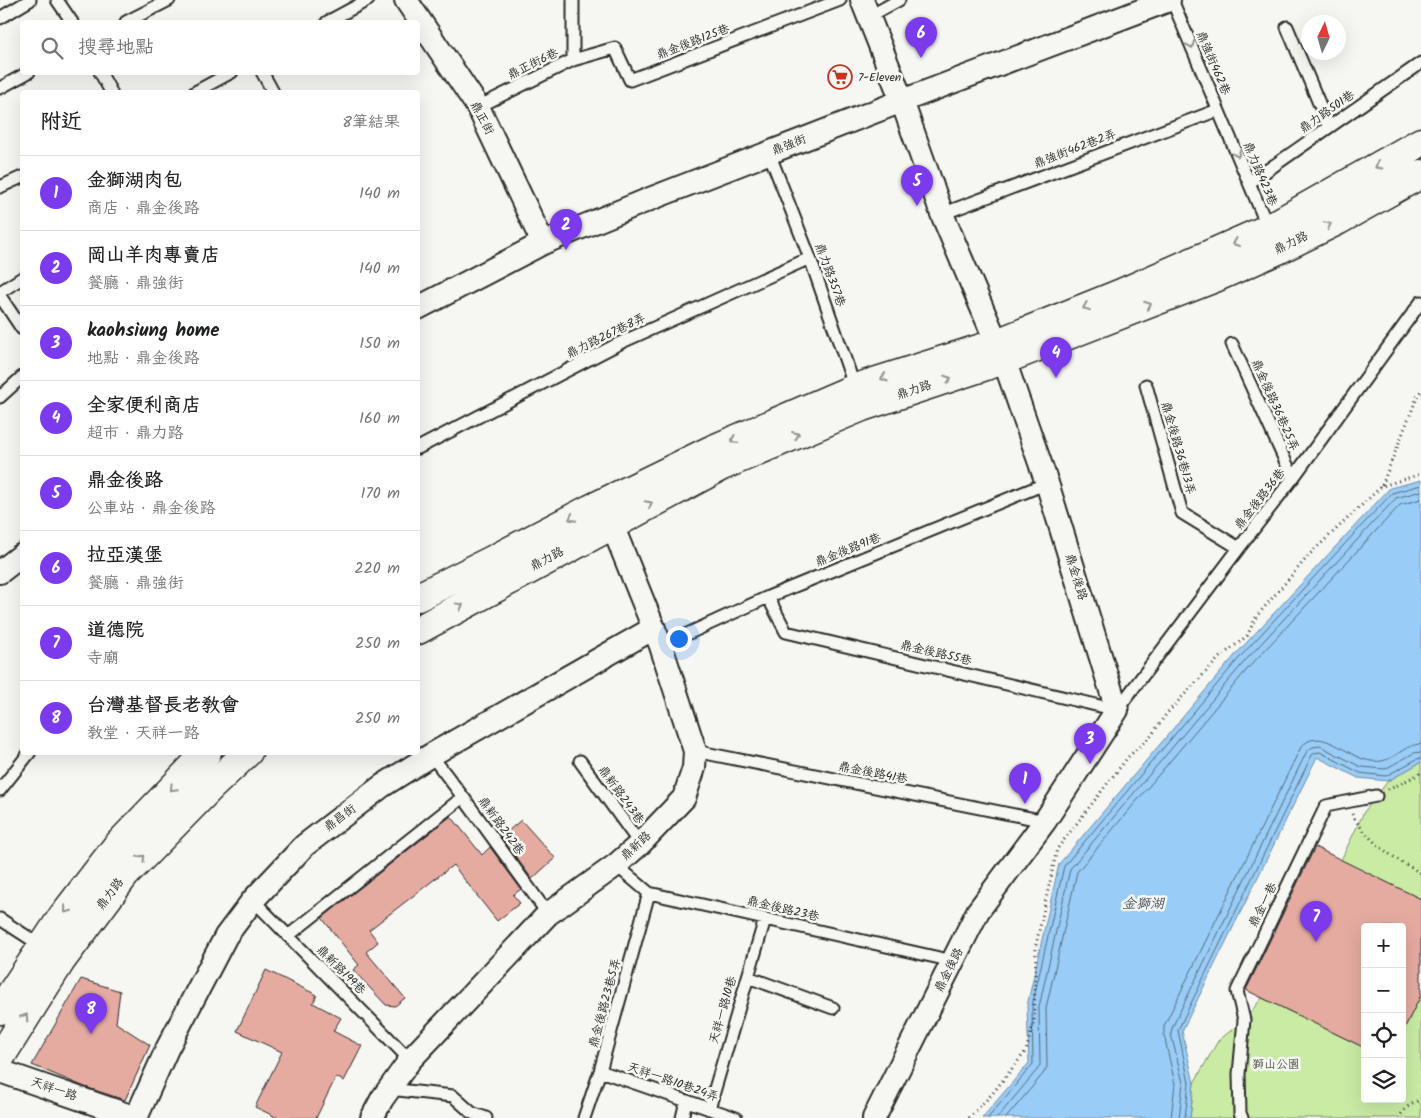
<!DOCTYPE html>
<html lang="zh-TW">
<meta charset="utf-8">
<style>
body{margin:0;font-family:Kalam,"LXGW WenKai TC",sans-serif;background:#f2f2f2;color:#202124}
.controls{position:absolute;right:15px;bottom:15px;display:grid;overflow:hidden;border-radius:5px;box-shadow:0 5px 20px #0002}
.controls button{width:45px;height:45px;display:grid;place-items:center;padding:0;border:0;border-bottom:1px solid #e0e0e0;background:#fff;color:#202124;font:25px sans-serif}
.compass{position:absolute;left:1301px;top:15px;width:45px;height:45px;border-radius:50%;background:#fff;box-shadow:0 5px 20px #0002;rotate:5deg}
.you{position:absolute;left:678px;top:638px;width:18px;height:18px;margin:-12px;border:4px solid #fff;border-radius:50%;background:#1a73e8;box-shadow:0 0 0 8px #1a73e833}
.badge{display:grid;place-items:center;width:32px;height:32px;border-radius:50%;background:#7c3aed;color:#fff;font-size:16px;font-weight:700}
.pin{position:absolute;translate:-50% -41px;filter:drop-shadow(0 1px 2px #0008)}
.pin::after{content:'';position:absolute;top:26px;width:18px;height:15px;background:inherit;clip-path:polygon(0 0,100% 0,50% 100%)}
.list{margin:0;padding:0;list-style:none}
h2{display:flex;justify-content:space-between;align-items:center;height:65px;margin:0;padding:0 20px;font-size:21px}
h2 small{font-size:16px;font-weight:400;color:#757577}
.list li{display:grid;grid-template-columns:32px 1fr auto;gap:15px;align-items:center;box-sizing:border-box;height:75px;padding:0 20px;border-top:1px solid #e0e0e0}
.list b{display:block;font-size:19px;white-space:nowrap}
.list p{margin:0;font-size:16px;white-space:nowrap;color:#757577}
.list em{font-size:16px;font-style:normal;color:#757577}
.icon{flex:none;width:28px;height:28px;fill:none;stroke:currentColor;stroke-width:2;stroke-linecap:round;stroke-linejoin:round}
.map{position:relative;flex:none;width:1421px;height:1118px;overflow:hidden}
.search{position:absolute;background:#fff;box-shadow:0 5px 20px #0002;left:20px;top:20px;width:400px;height:55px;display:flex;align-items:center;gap:12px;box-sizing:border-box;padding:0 18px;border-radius:5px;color:#757577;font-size:19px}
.panel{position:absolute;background:#fff;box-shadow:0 5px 20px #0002;left:20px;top:90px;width:400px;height:665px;border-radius:5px}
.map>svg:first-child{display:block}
</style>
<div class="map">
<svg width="1421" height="1118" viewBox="0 0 1421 1118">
<rect width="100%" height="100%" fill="#f6f6f2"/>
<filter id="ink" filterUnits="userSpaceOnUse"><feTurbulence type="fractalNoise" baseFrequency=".02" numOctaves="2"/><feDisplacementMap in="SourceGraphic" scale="10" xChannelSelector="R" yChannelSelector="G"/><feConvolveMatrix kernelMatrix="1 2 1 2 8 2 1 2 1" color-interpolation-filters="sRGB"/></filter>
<g filter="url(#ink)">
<!-- green -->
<path fill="#c9eba4" stroke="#7a8b68" d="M1421 762V899L1341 860 1364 812 1388 781Z
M1421 995V1118H1190L1194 1083 1218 1041 1244 1020 1262 998 1365 1048V1099H1402V1033Z"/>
<!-- water -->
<path fill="#99ccf6" stroke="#6d8ca5" d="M1421 480V762L1388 781 1358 778 1317 757 1182 1031 1194 1083 1190 1118H982L1029 1063 1027 1006 1059 864 1236 654 1390 488Z"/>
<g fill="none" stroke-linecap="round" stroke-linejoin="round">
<!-- shore -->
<path stroke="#576b7c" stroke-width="1" d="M988 1118 1033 1064 1032 1006 1064 866 1240 657 1392 493 1421 485
M997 1118 1037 1070 1040 1065 1039 1007 1070 869 1245 661 1396 498 1421 491
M1006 1118 1043 1074 1047 1067 1046 1008 1077 872 1250 666 1400 505 1421 499
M1171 1118 1175 1084 1164 1035V1026L1301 747C1319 726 1344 753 1363 759 1393 769 1398 745 1421 744
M1179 1118 1183 1083 1171 1034 1172 1028 1307 751 1313 747 1320 746 1361 767 1385 769 1414 753 1421 752
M1185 1118 1189 1083 1178 1030 1312 755 1315 753 1320 752 1360 773 1386 776 1417 759 1421 758"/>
</g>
<!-- building -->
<path fill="#e5aba1" stroke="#2b2b2b" d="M451 816 482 855 490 847 521 889 513 895 520 903 497 921 453 865 369 930 378 942 366 952 405 998 395 1006 386 1005 353 970 359 965 322 918Z
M521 820 555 858 532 879 501 837Z
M1315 847 1421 899V995L1402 1033V927H1365V1048L1246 990Z
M266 970 317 995 313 1003 341 1018 333 1031 362 1046 344 1081 336 1077 316 1118H278L255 1107 282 1052 237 1031Z
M81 979 120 991 116 1023 150 1045 125 1100 85 1087 32 1065Z"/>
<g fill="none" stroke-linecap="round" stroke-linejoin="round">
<!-- lane casing -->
<g stroke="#2b2b2b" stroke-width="15">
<path id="lane" d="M57 0 72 22
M1172 0 1269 230
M868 17 899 0
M0 18 30 0
M126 22 169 0
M327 22 368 0
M1287 27 1329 127
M573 60 615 48 630 80 840 0
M100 72 111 92
M262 72 273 92
M0 88 29 72
M195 92 232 72
M478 107 573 60V0
M769 153 810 258 855 388
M1249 183 1421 63
M0 187 22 177
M942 214 1218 110
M0 292 22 278
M0 296 22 329
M1232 344 1293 478
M1146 385 1182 513 1239 548
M0 397 22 377
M418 448 620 343 810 258
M768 597 786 632 1117 710 1239 548 1293 478 1421 302
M661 646 768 597 1047 483
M695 751 1045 821
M431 755 463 797 548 914
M580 761 640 844
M0 790 30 752
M616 865 649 893 953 961
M253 900 410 1060
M0 919 43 947
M288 936 463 797
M748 977 833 1008
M600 1071 736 1118
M389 1089 453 1096 472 1113 486 1118
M709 1109 765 919
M584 1118 600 1071 649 893
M682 1118 686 1101
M1242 1118 1240 1113 1239 1074 1244 1020 1237 991 1326 806 1376 796"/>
</g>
<!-- street casing -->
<g stroke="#2b2b2b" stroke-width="26">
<path id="street" d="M406 0 478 107 543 243
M862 0 902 101 942 214 1004 360 1047 483 1117 710 1045 821 978 911 874 1118
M418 308 543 243 650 199 902 101 1169 0
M0 572 22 555
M0 1071 136 1118
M136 1118 167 1049 226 936 253 900 305 845 382 786 431 755 654 628
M372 1118 382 1099 410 1060 548 914 616 865 640 844 684 798 694 768 695 751 661 646 606 510"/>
</g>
<!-- secondary casing -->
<g stroke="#2b2b2b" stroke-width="31">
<path id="secondary" d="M418 597 492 560 590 509 711 450 855 388 997 343 1119 294 1269 228 1421 142
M418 630 722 466 862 407 1004 360 1215 278 1278 250 1339 220 1421 174
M0 1010 62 917 116 847 207 752
M0 1058 61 961 125 875 212 786 248 752"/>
</g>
<!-- path -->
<path stroke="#2b2b2b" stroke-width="3" stroke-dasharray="1 4" stroke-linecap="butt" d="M1382 485 1418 395 1421 391
M1388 790 1421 773
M1352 814C1367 841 1394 859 1421 873
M969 1118 992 1094 1026 1051 1034 1021 1036 945 1057 849 1128 757 1151 736 1167 713 1220 657 1247 636 1256 617 1310 554 1382 486 1421 474
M1398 1118 1407 1107 1421 1099"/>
<!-- lane -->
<use href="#lane" stroke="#f6f6f2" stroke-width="11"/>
<!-- street -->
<use href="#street" stroke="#f6f6f2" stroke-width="22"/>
<!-- secondary -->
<use href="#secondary" stroke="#f6f6f2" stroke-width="28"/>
</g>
<!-- one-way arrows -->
<defs><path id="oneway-chevron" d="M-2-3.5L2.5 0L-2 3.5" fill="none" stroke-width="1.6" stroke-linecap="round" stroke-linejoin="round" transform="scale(1.25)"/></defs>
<g stroke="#90908e">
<use href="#oneway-chevron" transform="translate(1191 45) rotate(67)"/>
<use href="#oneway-chevron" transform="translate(1237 154) rotate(67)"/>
<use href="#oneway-chevron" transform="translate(1378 166) rotate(150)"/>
<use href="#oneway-chevron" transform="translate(1328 225) rotate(-26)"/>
<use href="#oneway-chevron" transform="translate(1236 243) rotate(156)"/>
<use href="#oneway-chevron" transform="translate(1148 305) rotate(-21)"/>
<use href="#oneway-chevron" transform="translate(1086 307) rotate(158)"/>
<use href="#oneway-chevron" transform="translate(884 378) rotate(163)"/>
<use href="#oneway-chevron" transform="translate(948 379) rotate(-18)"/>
<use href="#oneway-chevron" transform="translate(796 435) rotate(-23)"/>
<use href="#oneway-chevron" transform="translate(734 440) rotate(156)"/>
<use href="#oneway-chevron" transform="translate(649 504) rotate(-28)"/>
<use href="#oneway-chevron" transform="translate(572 518) rotate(152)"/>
<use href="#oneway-chevron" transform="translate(460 606) rotate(-29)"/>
<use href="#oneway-chevron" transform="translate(173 788) rotate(134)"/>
<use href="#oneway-chevron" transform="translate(142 858) rotate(-46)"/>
<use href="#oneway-chevron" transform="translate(67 910) rotate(128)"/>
<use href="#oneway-chevron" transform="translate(25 1017) rotate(-57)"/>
</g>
</g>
<!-- icons -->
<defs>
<g id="supermarket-ring" transform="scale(1.25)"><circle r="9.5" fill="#f6f6f2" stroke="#c8321e" stroke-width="1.5"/><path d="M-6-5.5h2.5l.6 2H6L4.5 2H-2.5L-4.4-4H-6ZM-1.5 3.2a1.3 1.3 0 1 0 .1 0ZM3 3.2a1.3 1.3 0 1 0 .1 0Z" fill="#c8321e"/></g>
</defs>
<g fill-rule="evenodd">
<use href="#supermarket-ring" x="840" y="77"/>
</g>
<g text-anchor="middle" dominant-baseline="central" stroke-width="5" stroke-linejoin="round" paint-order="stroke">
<!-- street labels -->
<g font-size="12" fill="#2b2b2b" stroke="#f6f6f2">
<text transform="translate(693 42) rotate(-21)">鼎金後路125巷</text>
<text transform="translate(1213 63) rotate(67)">鼎強街462巷</text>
<text transform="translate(533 64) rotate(-26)">鼎正街6巷</text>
<text transform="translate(1327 112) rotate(-35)">鼎力路501巷</text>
<text transform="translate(482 118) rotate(62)">鼎正街</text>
<text transform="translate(789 145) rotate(-21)">鼎強街</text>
<text transform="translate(1075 149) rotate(-21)">鼎強街462巷2弄</text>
<text transform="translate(1260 174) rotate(67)">鼎力路423巷</text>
<text transform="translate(1291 243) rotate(-26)">鼎力路</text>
<text transform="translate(830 275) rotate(70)">鼎力路357巷</text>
<text transform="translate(606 336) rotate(-26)">鼎力路267巷8弄</text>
<text transform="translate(914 390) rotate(-18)">鼎力路</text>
<text transform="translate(1275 405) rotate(66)">鼎金後路36巷25弄</text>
<text transform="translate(1178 448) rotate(74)">鼎金後路36巷13弄</text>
<text transform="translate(1260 499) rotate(-52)">鼎金後路36巷</text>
<text transform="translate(848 550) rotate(-22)">鼎金後路91巷</text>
<text transform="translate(547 559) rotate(-28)">鼎力路</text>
<text transform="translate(1076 577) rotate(73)">鼎金後路</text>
<text transform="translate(936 653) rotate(13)">鼎金後路55巷</text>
<text transform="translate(873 773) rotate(11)">鼎金後路41巷</text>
<text transform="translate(621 795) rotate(54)">鼎新路243巷</text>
<text transform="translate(340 818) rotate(-37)">鼎昌街</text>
<text transform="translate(501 826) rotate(54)">鼎新路242巷</text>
<text transform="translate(636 846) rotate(-43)">鼎新路</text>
<text transform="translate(110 894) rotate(-53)">鼎力路</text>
<text transform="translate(1263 905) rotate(-64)">鼎金一巷</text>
<text transform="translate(783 909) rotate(13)">鼎金後路23巷</text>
<text transform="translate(341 970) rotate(45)">鼎新路199巷</text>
<text transform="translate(949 970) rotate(-63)">鼎金後路</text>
<text transform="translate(605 1003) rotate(-75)">鼎金後路23巷5弄</text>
<text transform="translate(723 1010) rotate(-74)">天祥一路10巷</text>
<text transform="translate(673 1082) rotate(19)">天祥一路10巷24弄</text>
<text transform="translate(54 1089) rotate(19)">天祥一路</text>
</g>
<!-- poi labels -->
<g font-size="12" fill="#2b2b2b" stroke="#f6f6f2" text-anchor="start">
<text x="858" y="77">7-Eleven</text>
</g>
<!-- park labels -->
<g font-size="12" fill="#525b49" stroke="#f6f6f2">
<text x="1276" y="1064">獅山公園</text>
</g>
<!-- water labels -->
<g font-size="14" font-style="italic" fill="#46535e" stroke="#f6f6f2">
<text x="1143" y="904">金獅湖</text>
</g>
</g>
</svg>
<div class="controls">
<button>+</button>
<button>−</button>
<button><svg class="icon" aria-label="locate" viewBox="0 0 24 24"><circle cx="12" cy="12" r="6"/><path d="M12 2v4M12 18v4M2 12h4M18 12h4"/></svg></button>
<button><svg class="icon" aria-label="layers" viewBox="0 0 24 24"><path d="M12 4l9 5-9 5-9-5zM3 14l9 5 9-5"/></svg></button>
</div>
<svg class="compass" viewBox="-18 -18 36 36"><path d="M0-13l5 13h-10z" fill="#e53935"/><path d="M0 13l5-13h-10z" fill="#757577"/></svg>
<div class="you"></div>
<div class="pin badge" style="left:1025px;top:804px">1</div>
<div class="pin badge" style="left:566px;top:250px">2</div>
<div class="pin badge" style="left:1090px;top:764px">3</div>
<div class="pin badge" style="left:1056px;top:378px">4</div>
<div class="pin badge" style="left:917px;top:206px">5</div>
<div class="pin badge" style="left:921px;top:58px">6</div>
<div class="pin badge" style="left:1316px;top:942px">7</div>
<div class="pin badge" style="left:91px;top:1034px">8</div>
<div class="search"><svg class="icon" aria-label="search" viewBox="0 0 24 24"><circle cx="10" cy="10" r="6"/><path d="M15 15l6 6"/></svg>搜尋地點</div>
<section class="panel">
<h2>附近<small>8筆結果</small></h2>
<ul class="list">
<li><span class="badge">1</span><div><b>金獅湖肉包</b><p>商店 · 鼎金後路</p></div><em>140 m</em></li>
<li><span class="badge">2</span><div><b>岡山羊肉專賣店</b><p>餐廳 · 鼎強街</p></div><em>140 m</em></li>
<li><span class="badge">3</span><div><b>kaohsiung home</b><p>地點 · 鼎金後路</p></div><em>150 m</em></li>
<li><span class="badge">4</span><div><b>全家便利商店</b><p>超市 · 鼎力路</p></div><em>160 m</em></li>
<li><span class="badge">5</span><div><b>鼎金後路</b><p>公車站 · 鼎金後路</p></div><em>170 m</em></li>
<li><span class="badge">6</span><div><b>拉亞漢堡</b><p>餐廳 · 鼎強街</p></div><em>220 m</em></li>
<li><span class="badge">7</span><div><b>道德院</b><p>寺廟</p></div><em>250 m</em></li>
<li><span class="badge">8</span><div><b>台灣基督長老教會</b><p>教堂 · 天祥一路</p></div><em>250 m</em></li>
</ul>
</section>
</div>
